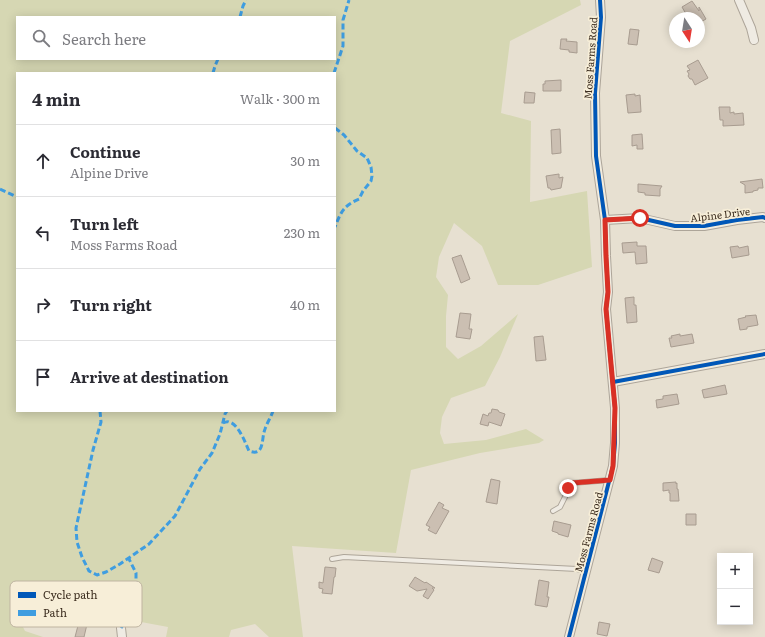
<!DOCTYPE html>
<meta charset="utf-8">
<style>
body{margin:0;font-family:Literata,serif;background:#f2f2f3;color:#2b2b33}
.controls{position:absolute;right:12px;bottom:12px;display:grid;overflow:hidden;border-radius:0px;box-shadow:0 2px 10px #0003}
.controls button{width:36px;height:36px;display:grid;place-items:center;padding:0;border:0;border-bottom:1px solid #e1e1e2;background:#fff;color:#2b2b33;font:20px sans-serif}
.compass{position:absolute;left:669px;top:12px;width:36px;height:36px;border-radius:50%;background:#fff;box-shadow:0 2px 10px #0003;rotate:168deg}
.stop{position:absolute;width:12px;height:12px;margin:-9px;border:3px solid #d93025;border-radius:50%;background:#fff}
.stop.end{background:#d93025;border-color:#fff;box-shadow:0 1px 4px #0008}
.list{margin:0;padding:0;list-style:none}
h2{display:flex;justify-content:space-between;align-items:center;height:52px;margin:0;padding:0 16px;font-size:17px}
h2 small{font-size:13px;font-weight:400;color:#7c7c81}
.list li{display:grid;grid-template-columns:26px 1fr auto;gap:12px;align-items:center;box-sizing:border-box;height:72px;padding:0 16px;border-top:1px solid #e1e1e2}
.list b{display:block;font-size:15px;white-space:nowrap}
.list p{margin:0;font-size:13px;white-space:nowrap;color:#7c7c81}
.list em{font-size:13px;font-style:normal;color:#7c7c81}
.icon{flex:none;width:22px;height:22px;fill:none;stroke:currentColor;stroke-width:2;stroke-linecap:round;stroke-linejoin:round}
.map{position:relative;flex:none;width:765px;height:637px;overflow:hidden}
.search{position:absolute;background:#fff;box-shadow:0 2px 10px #0003;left:16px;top:16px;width:320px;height:44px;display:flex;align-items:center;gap:10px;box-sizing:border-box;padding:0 14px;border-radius:0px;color:#7c7c81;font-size:15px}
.panel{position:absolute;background:#fff;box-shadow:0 2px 10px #0003;left:16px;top:72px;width:320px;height:340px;border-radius:0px}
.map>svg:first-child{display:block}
</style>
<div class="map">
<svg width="765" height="637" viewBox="0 0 765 637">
<rect width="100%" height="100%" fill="#e7e0d1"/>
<!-- green -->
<path fill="#d6d7b3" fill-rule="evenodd" d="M0 0H580L581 5 510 41 501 113 531 121 530 202 587 191 592 267 538 285H498L482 246 454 223 439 257 436 277 448 295 446 316V347L458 359 481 346 518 314 500 357 485 386 451 398 442 417 440 433 444 444 486 440 526 429 544 440 539 443 480 453 411 470 396 553 292 546 303 637H269L255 624 231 630 229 637H166L168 627 82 611 44 614 32 616 20 621 25 631 43 637H0ZM17 17H335V59H17ZM17 73H335V411H17Z"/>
<!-- building -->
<path fill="#cbbfb2" stroke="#a89c90" d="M692 1 699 11V7L706 19 699 23V18H679L686 14 682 7Z
M630 29 639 30 637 45 628 44Z
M561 39H567L566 41 577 42V53L569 52V50L560 49Z
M698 60 708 78 695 85 692 79H690L688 76 689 74 687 71 690 70 687 66Z
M561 80V91H543V84H545V81Z
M525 92 535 93 534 103H524Z
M635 94V96L640 95 641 112 628 113 626 95Z
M719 107H730V113L734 112V114L743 113 744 125 723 126V120H720Z
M560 129 561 153 552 154 551 130Z
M642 134 643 149H637V145L632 146V135Z
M559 174V178L563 177 561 188 551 190 550 188H548L546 176Z
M762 179 763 188H758V190L753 191V192L745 193V185L740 182Z
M638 184 662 186 660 189V196L645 195V193L638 192Z
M637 242V246H646L647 263 636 264 635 252 623 253 622 243Z
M738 246 739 248 748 246 749 255 732 258 730 247Z
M461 255 470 279 461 283 452 258Z
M634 297V305H636L637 322 627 323 625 298Z
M460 313 471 314 469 329H472L470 339 456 337Z
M756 315 758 325 747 327V329L740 330 738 319 746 317 745 316Z
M680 334V336L692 334 694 343 671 347 669 338H672L671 336Z
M543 336 546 360 536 361 534 337Z
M725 385 727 394 704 398 702 390Z
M677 394 679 404 657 408 656 400 663 399V396Z
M492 409 498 410 499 412 505 414 501 426 489 422 488 426 480 424 483 414 488 416 489 413H491Z
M491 479 500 481 497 504 486 502Z
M676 482V484L677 483V489H678L679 501H670V493H669V490L663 491V483Z
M439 502 444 505 442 508 449 511 436 534 428 530 430 527 426 525Z
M686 514H696V525H686Z
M554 521 571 525 568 537 558 534V533L552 531Z
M652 558 663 562 659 573 648 570Z
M325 567 336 568 335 577H334L332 594 322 593 323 589 319 588V582L323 583Z
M415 577 425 583 426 582 435 588H432L434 590 428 599 423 596 427 589 417 591 409 586Z
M539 580 549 582 547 597H549L547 607 535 605Z
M80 618 88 620 84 637H75Z
M599 622 610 624 607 636 597 634Z"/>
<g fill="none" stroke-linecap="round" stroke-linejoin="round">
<!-- lane casing -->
<g stroke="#ada599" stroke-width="6">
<path id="lane" d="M553 511 560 507 565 497 568 488 572 483 610 480
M332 559 344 557 577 569 586 571"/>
</g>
<!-- street casing -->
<g stroke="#ada599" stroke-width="10">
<path id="street" d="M739 0 751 28 754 40
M605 220 640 218 675 226H704L737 220 763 217 765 218
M613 382 765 354
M121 628 122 637
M569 637 613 466 615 443V408L606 309 608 292 606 256 605 220 596 156 595 93 601 17 600 0"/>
</g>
<!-- lane -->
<use href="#lane" stroke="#efebe3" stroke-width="4"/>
<!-- street -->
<use href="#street" stroke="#efebe3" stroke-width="8"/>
<!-- quiet -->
<path stroke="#3f9de0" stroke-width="3" stroke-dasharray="6 3" stroke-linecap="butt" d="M240 17 243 6 246 0
M213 73 215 66 218 59
M334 73 343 46V20L349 0
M335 128 344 135 357 151 367 158 371 167 372 176 371 181 363 191 359 199C343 206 341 212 335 227
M0 189 17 197
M100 411 101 422 93 450 76 528 77 542 82 557 89 571 97 575 106 572 120 564 149 544 175 516 200 469 212 453 220 434 225 414 227 411
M223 423C225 422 227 421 229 422 238 423 246 444 249 451 265 457 261 439 265 429 267 423 271 417 273 411
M121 628 132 612 133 604 131 598 136 582V573L128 557"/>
<!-- cycleway casing -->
<g stroke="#f7eed8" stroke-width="6">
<path id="cycleway" d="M605 220 640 218 675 226H704L737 220 763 217 765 218
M613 382 765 354
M569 637 613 466 615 443V408L606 309 608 292 606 256 605 220 596 156 595 93 601 17 600 0"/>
</g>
<!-- cycleway -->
<use href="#cycleway" stroke="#0057b8" stroke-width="4"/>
</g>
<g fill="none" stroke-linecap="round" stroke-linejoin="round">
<!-- route -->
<path stroke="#d93025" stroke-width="5" d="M568 488 572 483 610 480 613 466 615 408 606 309 608 292 606 256 605 220 640 218"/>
</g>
<g text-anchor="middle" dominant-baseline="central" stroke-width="3.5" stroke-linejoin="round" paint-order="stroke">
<!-- street labels -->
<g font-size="10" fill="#3d2e20" stroke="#f7eed8">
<text transform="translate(590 58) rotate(-86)">Moss Farms Road</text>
<text transform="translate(720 214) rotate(-7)">Alpine Drive</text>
<text transform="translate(588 532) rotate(-75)">Moss Farms Road</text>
</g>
</g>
<!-- legend -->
<rect x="10" y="581" width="132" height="46" rx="6" fill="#f7eed8" stroke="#bfb4a1" stroke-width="1"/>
<rect x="18" y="592" width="18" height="6" fill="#0057b8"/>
<rect x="18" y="610" width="18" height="6" fill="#3f9de0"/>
<g font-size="11" fill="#3d2e20">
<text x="43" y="599">Cycle path</text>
<text x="43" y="617">Path</text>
</g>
</svg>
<div class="controls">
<button>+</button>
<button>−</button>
</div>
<svg class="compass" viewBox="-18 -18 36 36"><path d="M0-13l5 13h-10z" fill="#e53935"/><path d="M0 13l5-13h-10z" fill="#7c7c81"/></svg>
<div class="stop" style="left:640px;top:218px"></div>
<div class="stop end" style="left:568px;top:488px"></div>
<div class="search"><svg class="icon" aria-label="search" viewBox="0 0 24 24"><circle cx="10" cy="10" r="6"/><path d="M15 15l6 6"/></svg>Search here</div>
<section class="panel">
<h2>4 min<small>Walk · 300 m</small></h2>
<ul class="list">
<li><svg class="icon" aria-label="ahead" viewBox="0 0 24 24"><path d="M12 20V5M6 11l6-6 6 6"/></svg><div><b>Continue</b><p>Alpine Drive</p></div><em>30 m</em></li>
<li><svg class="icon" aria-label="left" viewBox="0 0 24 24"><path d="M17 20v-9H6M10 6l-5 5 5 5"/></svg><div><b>Turn left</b><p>Moss Farms Road</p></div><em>230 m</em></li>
<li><svg class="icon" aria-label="right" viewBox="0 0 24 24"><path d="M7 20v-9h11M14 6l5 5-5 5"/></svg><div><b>Turn right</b></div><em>40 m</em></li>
<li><svg class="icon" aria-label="arrive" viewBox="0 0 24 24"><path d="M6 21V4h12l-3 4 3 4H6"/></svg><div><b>Arrive at destination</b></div></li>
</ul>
</section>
</div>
